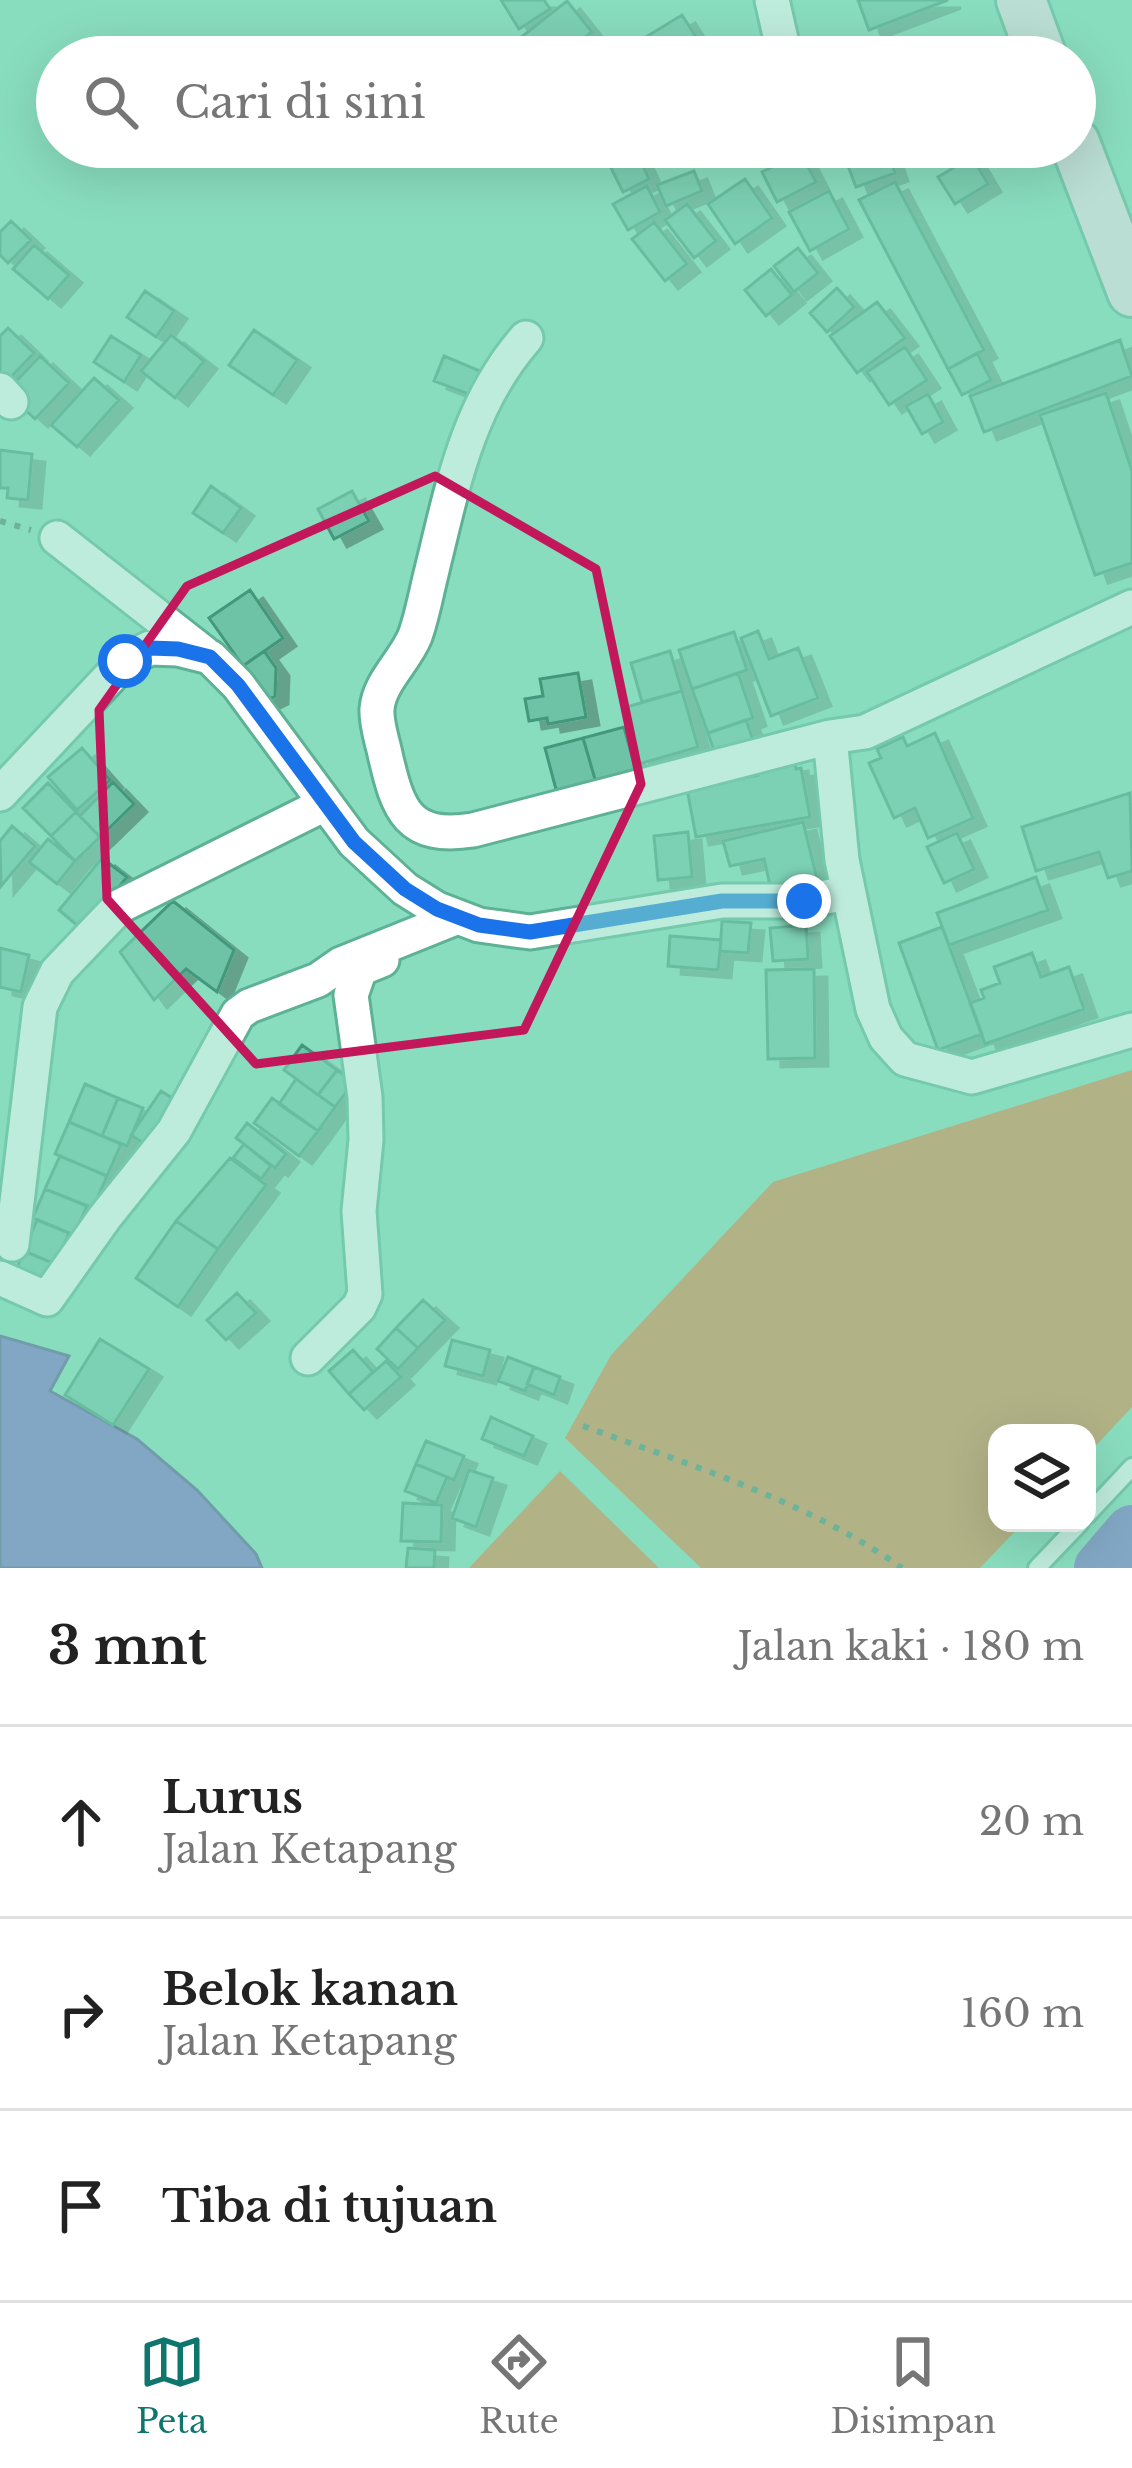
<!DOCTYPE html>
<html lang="id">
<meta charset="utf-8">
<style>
body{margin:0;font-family:"Libre Baskerville",serif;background:#f2f2f2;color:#222}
.controls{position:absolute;right:36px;bottom:36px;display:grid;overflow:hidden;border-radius:24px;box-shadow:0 12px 48px #0002}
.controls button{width:108px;height:108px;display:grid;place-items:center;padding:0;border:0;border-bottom:3px solid #e0e0e0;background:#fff;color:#222;font:60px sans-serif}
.stop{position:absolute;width:36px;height:36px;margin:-27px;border:9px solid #1a73e8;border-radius:50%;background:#fff}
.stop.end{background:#1a73e8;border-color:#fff;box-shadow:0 3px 12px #0008}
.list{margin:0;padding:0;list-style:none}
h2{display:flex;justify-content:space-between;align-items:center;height:156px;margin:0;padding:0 48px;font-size:51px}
h2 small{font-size:39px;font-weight:400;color:#767676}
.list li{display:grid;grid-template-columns:78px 1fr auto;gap:36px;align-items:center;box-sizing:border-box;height:192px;padding:0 48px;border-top:3px solid #e0e0e0}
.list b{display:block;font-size:45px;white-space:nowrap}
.list p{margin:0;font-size:39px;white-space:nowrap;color:#767676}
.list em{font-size:39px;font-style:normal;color:#767676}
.icon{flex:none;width:66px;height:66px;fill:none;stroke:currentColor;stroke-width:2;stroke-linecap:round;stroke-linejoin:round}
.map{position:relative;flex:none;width:1132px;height:1568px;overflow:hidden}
.search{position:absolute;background:#fff;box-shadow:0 12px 48px #0002;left:36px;right:36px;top:36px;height:132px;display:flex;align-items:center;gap:30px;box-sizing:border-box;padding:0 42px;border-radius:66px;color:#767676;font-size:45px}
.sheet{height:732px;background:#fff}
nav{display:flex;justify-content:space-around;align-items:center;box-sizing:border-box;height:168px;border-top:3px solid #e0e0e0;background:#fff;font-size:33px;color:#767676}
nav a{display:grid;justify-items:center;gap:6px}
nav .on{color:#0f766e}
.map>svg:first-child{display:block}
</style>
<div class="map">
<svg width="1132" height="1568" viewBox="0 0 1132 1568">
<defs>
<filter id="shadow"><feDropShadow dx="13" dy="8" stdDeviation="0" flood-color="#0004"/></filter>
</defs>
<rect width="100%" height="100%" fill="#89ddbf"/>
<!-- green -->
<path fill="#e27e42" d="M1132 1070V1407L1087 1455V1433H997V1523H1023L980 1568H701L565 1438 611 1355 773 1182Z
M560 1471 659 1568H469Z"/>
<!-- water -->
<path fill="#7a67c9" stroke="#554f91" stroke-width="3" d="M0 1336 69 1356 50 1391 137 1439 197 1490 256 1554 262 1568H0Z"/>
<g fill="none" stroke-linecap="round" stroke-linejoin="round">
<!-- river -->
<path stroke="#7a67c9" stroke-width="54" d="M1101 1568 1132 1532"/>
</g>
<!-- building -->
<path fill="#6ec2a5" stroke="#42977c" stroke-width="3" filter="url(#shadow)" d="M501 0H544L550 9 519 29Z
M858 0H948L869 30Z
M567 1 592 32 559 57H527L515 42Z
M682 15 696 37 658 57 646 37Z
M841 147H886L895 173 856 187Z
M636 151 649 179 623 192 609 164Z
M801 153 816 182 777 202 762 172Z
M972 157 988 184 955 204 938 177Z
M694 171 702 191 666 206 657 185Z
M745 179 772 218 735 244 708 204Z
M895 182 984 350 948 369 859 200Z
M647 186 660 212 628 230 613 204Z
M829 191 849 229 810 251 789 212Z
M687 204 716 241 694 258 665 220Z
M11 221 31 240 8 263 0 255V232Z
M654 222 687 264 665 281 632 239Z
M34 245 69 275 48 299 13 269Z
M798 248 818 273 794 292 774 266Z
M771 269 792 295 766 316 745 290Z
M837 288 854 307 827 332 810 313Z
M145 291 174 311 156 337 127 317Z
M877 302 905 338 857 373 830 336Z
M8 328 34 353 6 382 0 376V336Z
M254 330 297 360 273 395 229 365Z
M171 335 204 361 175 398 141 371Z
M111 336 141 355 124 382 94 362Z
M1120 340 1132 376 984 432 970 396Z
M905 347 927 380 889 405 867 372Z
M977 353 991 380 962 395 948 369Z
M40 356 69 383 35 419 6 392Z
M444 356 480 371 471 395 434 381Z
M94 378 119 400 77 447 51 425Z
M1106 393 1132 471V563L1095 575 1040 415Z
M928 394 943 422 922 434 906 406Z
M0 450 32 454 28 500 7 498 8 488H0Z
M211 486 241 508 223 533 193 513Z
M352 491 369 521 334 539 318 509Z
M250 590 283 638 243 666 209 618Z
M758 631 769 659 798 648 818 698 771 716 741 638Z
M734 632 747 670 692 689 679 650Z
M264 651 276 668 275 696 267 700 243 666Z
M670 651 682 691 642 702 631 663Z
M578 673 586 717 548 724 547 718 529 721 525 699 543 696 540 679Z
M738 673 753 718 708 733 692 689Z
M682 691 698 747 639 764 623 708Z
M746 720 754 743 716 757 708 733Z
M624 727 637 775 597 786 583 738Z
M935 733 973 818 928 838 915 808 894 818 869 763 881 758 877 749 903 737 907 746Z
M583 738 597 786 558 797 545 748Z
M82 748 110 780 77 810 48 777Z
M795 763 796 769 801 768 810 817 696 837 687 789 758 775 757 770Z
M113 782 134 804 100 837 80 816Z
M48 783 76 812 51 836 23 808Z
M1130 793 1132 871 1108 878 1099 852 1036 871 1022 827Z
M76 812 100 837 75 861 51 836Z
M803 822 818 883 772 894 764 859 730 866 723 841Z
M12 826 35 846 1 886 0 841Z
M688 832 692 877 658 880 654 836Z
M957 833 974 869 944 883 927 847Z
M48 839 75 861 57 884 29 862Z
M102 858 127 877 84 931 59 910Z
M1036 877 1048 910 949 945 937 913Z
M173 901 234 950 217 992 186 969 154 1000 120 952Z
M722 921 751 923 748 953 720 951Z
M806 925 808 959 773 961 770 928Z
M942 927 982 1034 938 1050 899 943Z
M670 936 721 940 718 970 668 966Z
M0 948 29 955 21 992 0 987Z
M1032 953 1041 977 1069 967 1084 1009 985 1044 970 1003 984 998 981 990 1000 983 994 967Z
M814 969 815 1058 768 1059 766 970Z
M302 1045 337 1070 318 1095 284 1070Z
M337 1070 354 1082 335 1107 318 1095Z
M296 1079 335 1107 318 1131 279 1104Z
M85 1084 118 1098 102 1136 69 1122Z
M161 1091 180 1103 151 1148 131 1135Z
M118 1098 143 1108 127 1146 102 1136Z
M272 1098 318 1131 299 1156 254 1123Z
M69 1122 121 1144 107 1176 55 1154Z
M247 1123 286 1154 275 1168 236 1138Z
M244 1144 271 1166 261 1179 233 1158Z
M60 1156 107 1176 93 1208 45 1189Z
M230 1158 266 1185 218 1249 176 1221Z
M45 1189 87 1206 74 1235 33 1218Z
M37 1220 69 1233 55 1264 24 1251Z
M176 1221 218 1249 178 1307 136 1278Z
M24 1251 55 1264 45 1287 14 1275Z
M237 1293 256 1313 226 1340 207 1320Z
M423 1300 445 1320 418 1348 396 1328Z
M396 1328 418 1348 398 1369 377 1349Z
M100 1339 149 1369 113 1425 65 1395Z
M452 1340 490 1350 483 1376 445 1366Z
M353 1350 373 1372 349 1394 329 1371Z
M508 1357 534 1367 525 1391 498 1381Z
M386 1361 401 1377 364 1410 349 1394Z
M534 1367 560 1377 554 1395 527 1384Z
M491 1417 533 1436 524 1456 482 1439Z
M426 1441 464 1456 454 1480 416 1464Z
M416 1464 447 1477 436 1503 405 1491Z
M469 1470 493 1478 476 1527 452 1518Z
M403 1503 442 1505 441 1542 401 1541Z
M408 1548 435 1550 434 1568H406Z"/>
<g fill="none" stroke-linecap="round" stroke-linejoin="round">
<!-- lane casing -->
<g stroke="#5db195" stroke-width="22">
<path id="lane" d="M1087 1515 1132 1467
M1037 1568 1080 1523"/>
</g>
<!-- street casing -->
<g stroke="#5db195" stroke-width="39">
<path id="street" d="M772 0 785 57
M1005 57 1038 46
M526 338C467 405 452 489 431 574 426 594 422 617 415 636 405 661 379 682 377 709 376 723 382 740 385 754 398 811 408 840 473 830L830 737
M0 390 11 402
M57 538 204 653
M1132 607 865 732 830 737 842 860 873 1009 886 1038 905 1059 972 1077 1132 1030
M0 794 125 661 150 648 178 649 210 657 238 685 354 842 405 889 437 909 479 925 530 932 722 901H804L848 893
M12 1244 40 1007 57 972 120 906 325 804
M0 1278 47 1299 105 1217 174 1131 238 1014 249 1006 318 980 341 964 458 917
M308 1358 359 1307 365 1294 359 1211 366 1140 365 1097 351 995 360 969 382 960"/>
</g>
<!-- secondary casing -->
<g stroke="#5db195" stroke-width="54">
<path id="secondary" d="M1021 0 1042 57
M1075 143 1132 292"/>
</g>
<!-- path -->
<path stroke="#4a816e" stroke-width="6" stroke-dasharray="6 9" stroke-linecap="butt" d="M0 521 31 530
M583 1426C692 1466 807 1501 902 1568"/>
<!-- lane -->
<use href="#lane" stroke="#fff" stroke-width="16"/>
<!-- street -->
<use href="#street" stroke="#fff" stroke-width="33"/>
<!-- secondary -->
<use href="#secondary" stroke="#f5dfea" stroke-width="48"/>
</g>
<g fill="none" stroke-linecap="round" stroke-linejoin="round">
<!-- route -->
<path stroke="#1a73e8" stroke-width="15" d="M125 661 150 648 178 649 210 657 238 685 354 842 405 889 437 909 479 925 530 932 722 901H804"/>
</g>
<!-- marked area -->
<path d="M0 0H1132V1568H0ZM435 476 596 569 641 784 524 1030 256 1064 107 899 99 710 187 586Z" fill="#89ddbf" fill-opacity=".55" fill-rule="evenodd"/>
<path fill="none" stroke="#c2185b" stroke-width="9" stroke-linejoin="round" d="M435 476 596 569 641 784 524 1030 256 1064 107 899 99 710 187 586Z"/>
</svg>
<div class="controls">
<button><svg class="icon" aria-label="layers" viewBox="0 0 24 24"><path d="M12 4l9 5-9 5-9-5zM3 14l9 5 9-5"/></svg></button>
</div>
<div class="stop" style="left:125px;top:661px"></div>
<div class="stop end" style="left:804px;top:901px"></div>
<div class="search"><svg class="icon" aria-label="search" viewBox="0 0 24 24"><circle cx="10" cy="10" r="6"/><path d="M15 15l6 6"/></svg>Cari di sini</div>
</div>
<section class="sheet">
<h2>3 mnt<small>Jalan kaki · 180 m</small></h2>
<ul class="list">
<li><svg class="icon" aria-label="ahead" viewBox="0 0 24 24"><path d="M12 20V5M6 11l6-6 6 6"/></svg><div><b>Lurus</b><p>Jalan Ketapang</p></div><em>20 m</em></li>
<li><svg class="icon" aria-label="right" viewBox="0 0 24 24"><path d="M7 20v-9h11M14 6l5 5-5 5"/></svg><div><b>Belok kanan</b><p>Jalan Ketapang</p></div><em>160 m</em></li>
<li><svg class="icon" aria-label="arrive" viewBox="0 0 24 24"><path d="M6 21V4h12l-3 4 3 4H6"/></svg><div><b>Tiba di tujuan</b></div></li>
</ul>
</section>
<nav>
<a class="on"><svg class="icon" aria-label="map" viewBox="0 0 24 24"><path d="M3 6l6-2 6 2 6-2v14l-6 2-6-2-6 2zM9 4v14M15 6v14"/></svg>Peta</a>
<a><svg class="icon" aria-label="directions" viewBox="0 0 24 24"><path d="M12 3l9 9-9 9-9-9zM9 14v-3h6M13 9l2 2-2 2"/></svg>Rute</a>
<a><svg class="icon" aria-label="saved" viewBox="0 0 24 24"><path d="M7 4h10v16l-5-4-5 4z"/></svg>Disimpan</a>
</nav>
